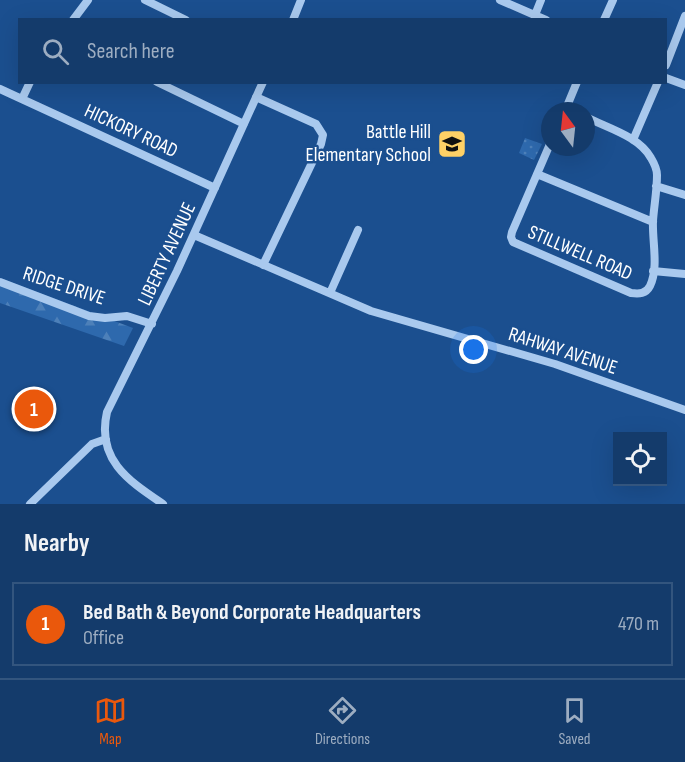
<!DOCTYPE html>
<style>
body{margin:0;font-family:"Sofia Sans Condensed",sans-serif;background:#1d4271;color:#f1f3f6}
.controls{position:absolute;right:18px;bottom:18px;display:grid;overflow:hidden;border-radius:0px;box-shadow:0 6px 24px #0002}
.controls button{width:54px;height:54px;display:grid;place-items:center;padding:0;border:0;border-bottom:2px solid #33557e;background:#143b6b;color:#f1f3f6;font:30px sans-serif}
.compass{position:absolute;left:541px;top:102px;width:54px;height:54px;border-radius:50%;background:#143b6b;box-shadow:0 6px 24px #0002;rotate:345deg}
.you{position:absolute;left:474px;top:350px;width:21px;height:21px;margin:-15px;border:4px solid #fff;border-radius:50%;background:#1a73e8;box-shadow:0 0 0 9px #1a73e833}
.badge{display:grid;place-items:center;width:39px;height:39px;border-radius:50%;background:#ea580c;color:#fff;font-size:20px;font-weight:700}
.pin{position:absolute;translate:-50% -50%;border:3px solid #fff;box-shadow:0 2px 6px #0006}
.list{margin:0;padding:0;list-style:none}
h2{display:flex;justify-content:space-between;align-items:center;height:78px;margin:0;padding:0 24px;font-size:26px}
h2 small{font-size:20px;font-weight:400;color:#9dadc1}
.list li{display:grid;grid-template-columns:39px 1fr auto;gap:18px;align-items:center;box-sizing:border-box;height:84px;margin:0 12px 12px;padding:0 12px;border:2px solid #33557e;border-radius:0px}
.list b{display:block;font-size:22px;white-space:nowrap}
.list p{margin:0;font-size:20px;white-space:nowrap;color:#9dadc1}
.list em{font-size:20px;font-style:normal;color:#9dadc1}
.icon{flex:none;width:33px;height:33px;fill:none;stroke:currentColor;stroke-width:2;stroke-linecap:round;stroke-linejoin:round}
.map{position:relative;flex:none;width:685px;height:504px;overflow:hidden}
.search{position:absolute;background:#143b6b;box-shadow:0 6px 24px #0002;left:18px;right:18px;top:18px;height:66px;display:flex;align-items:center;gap:15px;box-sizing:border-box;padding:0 21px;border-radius:0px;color:#9dadc1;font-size:22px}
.sheet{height:174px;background:#143b6b}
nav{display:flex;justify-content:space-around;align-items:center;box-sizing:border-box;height:84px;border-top:2px solid #33557e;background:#143b6b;font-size:16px;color:#9dadc1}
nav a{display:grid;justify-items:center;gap:3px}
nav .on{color:#ea580c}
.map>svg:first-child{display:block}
</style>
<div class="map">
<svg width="685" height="504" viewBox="0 0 685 504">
<defs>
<pattern id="forest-firs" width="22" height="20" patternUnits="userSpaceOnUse" patternTransform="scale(1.5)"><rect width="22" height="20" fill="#2e69ad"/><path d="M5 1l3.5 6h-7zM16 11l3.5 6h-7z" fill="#4d80b9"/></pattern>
<pattern id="park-dots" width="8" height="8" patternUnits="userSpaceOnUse" patternTransform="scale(1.5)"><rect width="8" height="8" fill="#2e69ad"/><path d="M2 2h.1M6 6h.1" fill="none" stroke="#4d80b9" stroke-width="1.8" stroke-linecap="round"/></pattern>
</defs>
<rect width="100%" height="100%" fill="#1b4f8f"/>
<!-- forest -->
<path fill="url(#forest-firs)" d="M0 278 133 328 124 346 0 303Z"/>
<!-- park -->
<path fill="url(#park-dots)" d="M525 138 542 144 534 160 519 153Z"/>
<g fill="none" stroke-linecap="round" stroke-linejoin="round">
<!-- minor -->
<path stroke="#a9c9ee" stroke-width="8" d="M145 0 186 20
M500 0 546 20
M535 15 541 0
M73 20 88 0
M293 20 301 0
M604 20 613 0
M666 65 685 16
M666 78 685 85
M157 82 244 124
M0 89 215 188
M256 97 316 124 323 135 321 144 263 265
M22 99 30 82
M565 111 577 82
M633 140 658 82
M550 144 512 232 511 237 513 242 631 293C639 294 646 294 650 286 659 267 652 241 653 221 654 206 657 191 657 175 657 169 654 163 651 158 639 136 607 128 586 117
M537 174 653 222
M656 186 685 195
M194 235 371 311 555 364 685 410
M653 271 685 274
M0 282 89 316 105 318 127 316 152 324
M330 293 358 230
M30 504 92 444 106 439
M163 504C129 481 96 460 107 412L177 271 263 82"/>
</g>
<!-- icons -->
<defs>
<g id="school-square" transform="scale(1.5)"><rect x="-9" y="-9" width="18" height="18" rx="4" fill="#ffd166" stroke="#1b4f8f"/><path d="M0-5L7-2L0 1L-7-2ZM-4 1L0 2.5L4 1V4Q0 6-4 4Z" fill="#111"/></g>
</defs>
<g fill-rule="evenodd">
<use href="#school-square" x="452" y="144"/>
</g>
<g text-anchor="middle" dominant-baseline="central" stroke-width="5" stroke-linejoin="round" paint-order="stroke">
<!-- street labels -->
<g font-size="20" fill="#fff" stroke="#1b4f8f">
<text transform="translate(131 131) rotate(25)">HICKORY ROAD</text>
<text transform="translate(580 253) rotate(23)">STILLWELL ROAD</text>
<text transform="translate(167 254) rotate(-65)">LIBERTY AVENUE</text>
<text transform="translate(64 286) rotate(18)">RIDGE DRIVE</text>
<text transform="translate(563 351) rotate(18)">RAHWAY AVENUE</text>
</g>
<!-- poi labels -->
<g font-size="20" fill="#fff" stroke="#1b4f8f" text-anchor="end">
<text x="431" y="132">Battle Hill<tspan x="431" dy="23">Elementary School</tspan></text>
</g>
</g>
</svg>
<div class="controls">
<button><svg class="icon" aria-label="locate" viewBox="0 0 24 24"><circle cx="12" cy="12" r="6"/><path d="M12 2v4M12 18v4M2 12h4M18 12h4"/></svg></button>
</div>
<svg class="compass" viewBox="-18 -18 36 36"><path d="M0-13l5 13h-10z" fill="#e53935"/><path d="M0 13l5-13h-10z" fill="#9dadc1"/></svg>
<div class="you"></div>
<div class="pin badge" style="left:34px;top:409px">1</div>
<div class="search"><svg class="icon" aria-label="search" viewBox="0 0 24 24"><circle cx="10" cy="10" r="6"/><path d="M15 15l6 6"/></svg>Search here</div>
</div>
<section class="sheet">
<h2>Nearby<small></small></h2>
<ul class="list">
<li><span class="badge">1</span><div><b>Bed Bath &amp; Beyond Corporate Headquarters</b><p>Office</p></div><em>470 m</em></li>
</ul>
</section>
<nav>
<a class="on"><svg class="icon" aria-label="map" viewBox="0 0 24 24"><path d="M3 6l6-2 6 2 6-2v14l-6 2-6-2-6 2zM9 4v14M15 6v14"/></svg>Map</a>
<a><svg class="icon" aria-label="directions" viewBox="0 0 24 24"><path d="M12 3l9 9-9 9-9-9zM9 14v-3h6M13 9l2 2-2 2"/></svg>Directions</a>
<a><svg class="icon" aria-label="saved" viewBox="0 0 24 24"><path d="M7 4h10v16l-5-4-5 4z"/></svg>Saved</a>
</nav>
